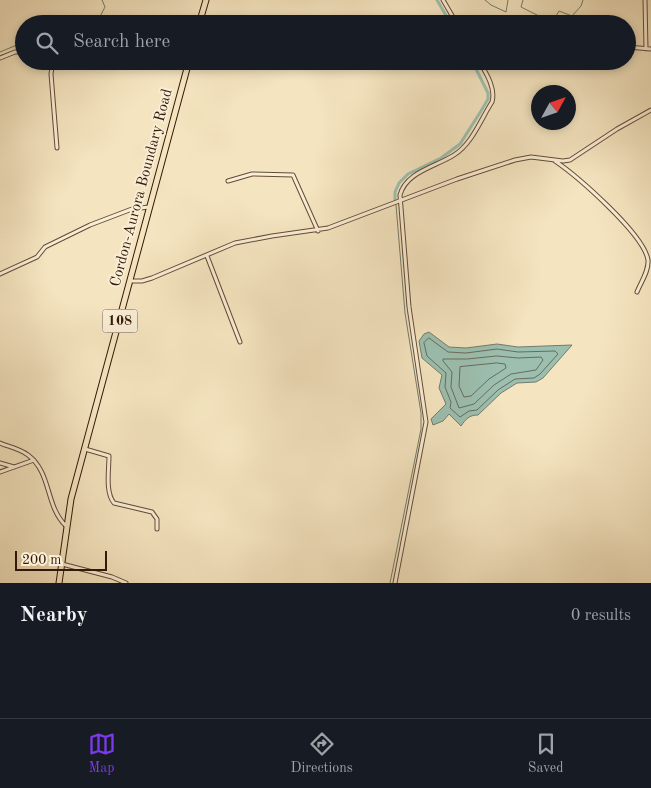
<!DOCTYPE html>
<style>
body{margin:0;font-family:"Old Standard TT",serif;background:#20242c;color:#f1f3f6}
.compass{position:absolute;left:531px;top:85px;width:45px;height:45px;border-radius:50%;background:#171b24;box-shadow:0 2px 8px #0003;rotate:50deg}
.scale{position:absolute;left:15px;bottom:12px;width:92px;box-sizing:border-box;padding-left:5px;border:2px solid #341808;border-top:0;font-size:14px;line-height:18px;white-space:nowrap;color:#341808;-webkit-text-stroke:4px #f8edd5;paint-order:stroke}
.list{margin:0;padding:0;list-style:none}
h2{display:flex;justify-content:space-between;align-items:center;height:65px;margin:0;padding:0 20px;font-size:21px}
h2 small{font-size:16px;font-weight:400;color:#9ea1a6}
.icon{flex:none;width:28px;height:28px;fill:none;stroke:currentColor;stroke-width:2;stroke-linecap:round;stroke-linejoin:round}
.map{position:relative;flex:none;width:651px;height:583px;overflow:hidden}
.search{position:absolute;background:#171b24;box-shadow:0 2px 8px #0003;left:15px;right:15px;top:15px;height:55px;display:flex;align-items:center;gap:12px;box-sizing:border-box;padding:0 18px;border-radius:28px;color:#9ea1a6;font-size:19px}
.sheet{height:135px;background:#171b24}
nav{display:flex;justify-content:space-around;align-items:center;box-sizing:border-box;height:70px;border-top:1px solid #363941;background:#171b24;font-size:14px;color:#9ea1a6}
nav a{display:grid;justify-items:center;gap:2px}
nav .on{color:#7c3aed}
.map>svg:first-child{display:block}
</style>
<div class="map">
<svg width="651" height="583" viewBox="0 0 651 583">
<rect width="100%" height="100%" fill="#f4e4bf"/>
<filter id="stains"><feTurbulence type="fractalNoise" baseFrequency=".004" numOctaves="4"/><feColorMatrix values="0 0 0 0 .2 0 0 0 0 .09 0 0 0 0 .02 0 0 0 .5 -.17"/></filter>
<radialGradient id="worn" r=".72"><stop offset=".6" stop-color="#630" stop-opacity="0"/><stop offset="1" stop-color="#630" stop-opacity=".3"/></radialGradient>
<!-- water -->
<path fill="#9cbfb0" stroke="#727c6d" d="M429 332 449 347 466 348 497 344 518 347 572 345 543 378 536 382 517 383 501 393 478 415C469 415 466 419 461 426L449 414 443 421 433 425 431 419 446 404 439 388 442 375 422 358 419 341 424 334Z"/>
<g fill="none" stroke-linecap="round" stroke-linejoin="round">
<!-- shore -->
<path stroke="#686c5c" stroke-width="1" d="M429 338 448 352 466 353 497 349 518 352 555 351 558 354 540 374 534 378 515 379 498 390 477 410 469 411 460 417 450 408 451 402 445 387 446 373 427 356 424 343Z
M497 356 518 358 541 357 543 360 536 370 511 374 494 385 474 404 459 408 451 387 452 372 443 361V359H467Z
M497 363 505 364 506 368 489 379 471 396 464 397 459 386 460 367Z"/>
<!-- stream -->
<path stroke="#727c6d" stroke-width="1" d="M485 0 491 5 506 12 508 0
M523 0 521 7 539 16V19L556 16 559 11 572 16 581 6 583 0
M96 24 105 7 102 0
M0 52 24 42
M390 583 421 429V413L405 313 396 205"/>
<!-- canal -->
<path stroke="#9cbfb0" stroke-width="3" d="M437 0 451 24
M395 200V192L399 183 408 174 441 158 460 144 481 111 488 99V93L472 61"/>
<!-- street casing -->
<g stroke="#644b36" stroke-width="5">
<path id="street" d="M443 0 457 24
M645 0 646 49
M627 47 651 49
M0 58 15 52H24
M57 61 52 67 51 74 57 148
M481 66 491 61
M555 161C577 176 644 234 648 260 649 271 641 282 637 292
M228 181 252 174 293 175 318 231
M207 256 240 342
M0 274 37 257 45 247 90 225 132 209 149 207
M130 281H142L152 278 235 243 272 236 328 228 457 179 515 160 531 157 563 161 570 160 617 129 651 110
M0 443C9 447 18 448 28 455 52 473 45 506 66 526
M85 449 109 456C109 470 105 492 114 503L152 512 157 519V529
M0 463 14 467
M0 472 34 460
M62 564 112 577 126 583
M395 583 426 422 409 307 400 195C406 172 435 167 454 155 472 144 481 119 492 102 496 88 486 73 479 61"/>
</g>
<!-- primary casing -->
<g stroke="#341808" stroke-width="7">
<path id="primary" d="M199 24 206 0
M59 583 71 499 189 61"/>
</g>
<!-- street -->
<use href="#street" stroke="#f8edd5" stroke-width="3"/>
<!-- primary -->
<use href="#primary" stroke="#f4e4bf" stroke-width="5"/>
</g>
<g text-anchor="middle" dominant-baseline="central" stroke-width="4" stroke-linejoin="round" paint-order="stroke">
<!-- shield labels -->
<rect fill="#f8edd5" stroke="#6f5846" stroke-width="1" x="102.5" y="309.5" width="35" height="23" rx="4"/>
<g font-size="14" font-weight="bold" fill="#341808">
<text x="120" y="321">108</text>
</g>
<!-- street labels -->
<g font-size="15" fill="#341808" stroke="#f8edd5">
<text transform="translate(142 188) rotate(-75)">Cordon-Aurora Boundary Road</text>
</g>
</g>
<rect width="100%" height="100%" filter="url(#stains)"/>
<rect width="100%" height="100%" fill="url(#worn)"/>
</svg>
<svg class="compass" viewBox="-18 -18 36 36"><path d="M0-13l5 13h-10z" fill="#e53935"/><path d="M0 13l5-13h-10z" fill="#9ea1a6"/></svg>
<div class="scale">200 m</div>
<div class="search"><svg class="icon" aria-label="search" viewBox="0 0 24 24"><circle cx="10" cy="10" r="6"/><path d="M15 15l6 6"/></svg>Search here</div>
</div>
<section class="sheet">
<h2>Nearby<small>0 results</small></h2>
<ul class="list">
</ul>
</section>
<nav>
<a class="on"><svg class="icon" aria-label="map" viewBox="0 0 24 24"><path d="M3 6l6-2 6 2 6-2v14l-6 2-6-2-6 2zM9 4v14M15 6v14"/></svg>Map</a>
<a><svg class="icon" aria-label="directions" viewBox="0 0 24 24"><path d="M12 3l9 9-9 9-9-9zM9 14v-3h6M13 9l2 2-2 2"/></svg>Directions</a>
<a><svg class="icon" aria-label="saved" viewBox="0 0 24 24"><path d="M7 4h10v16l-5-4-5 4z"/></svg>Saved</a>
</nav>
